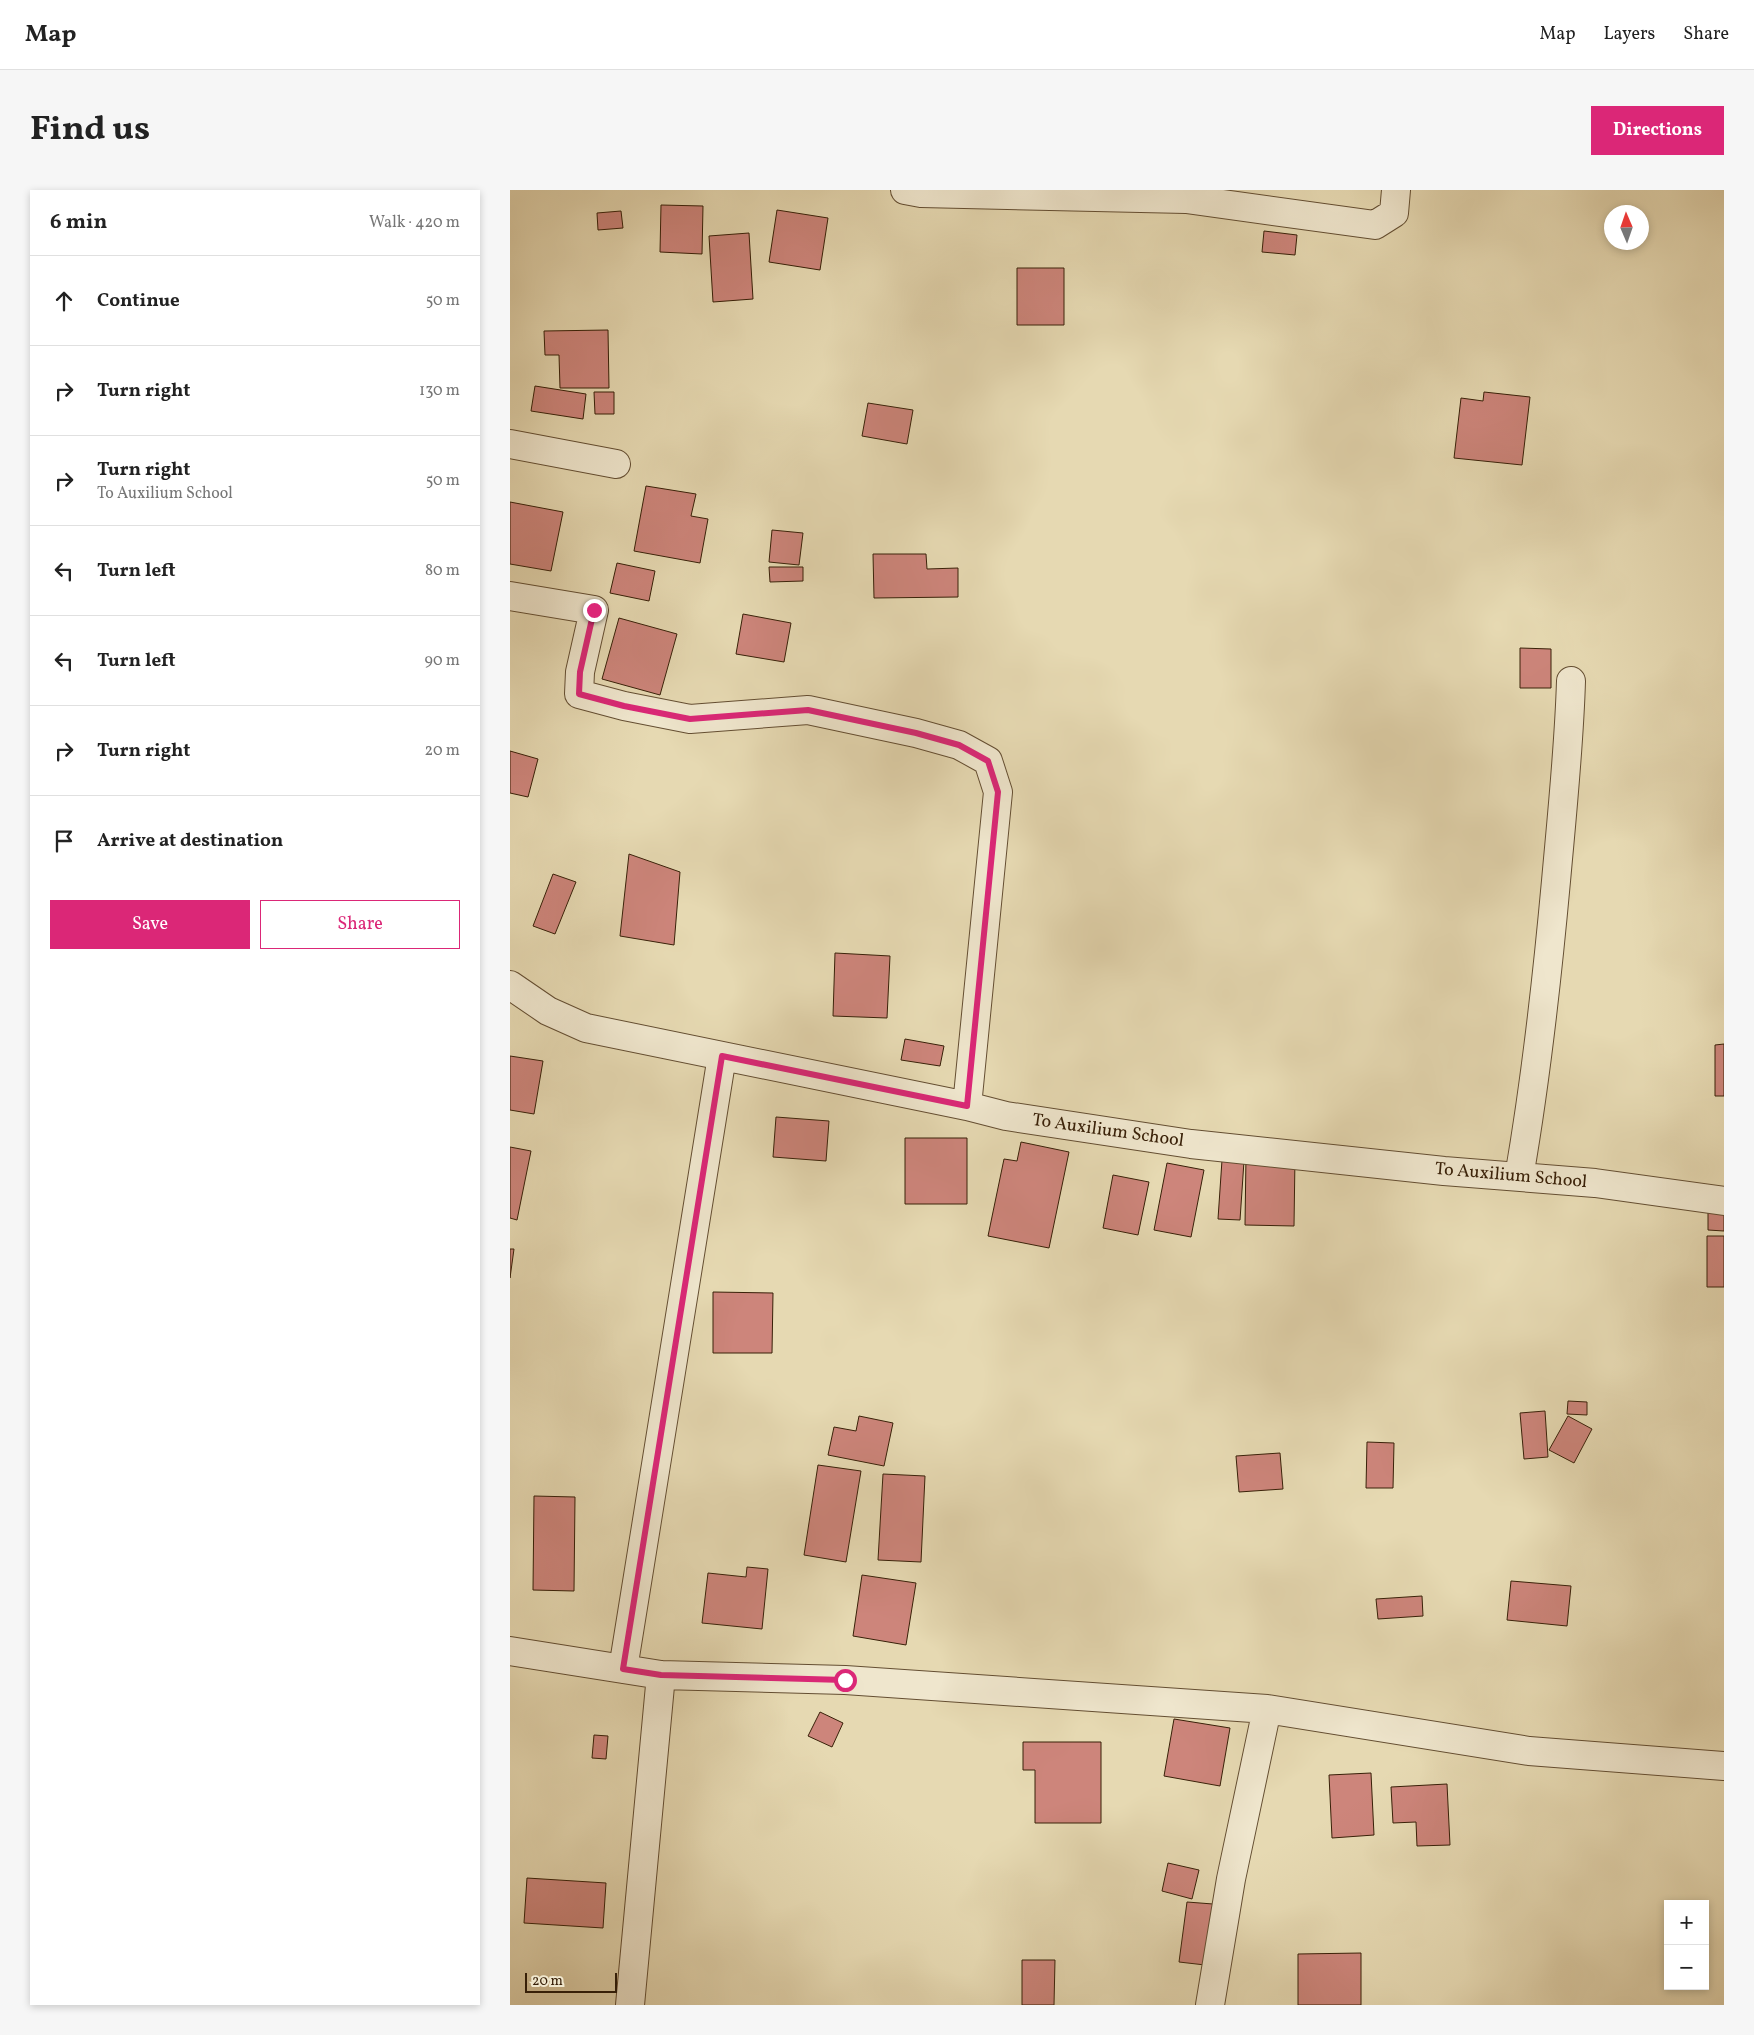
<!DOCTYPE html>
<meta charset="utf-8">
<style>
body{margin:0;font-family:Vollkorn,serif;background:#f6f6f6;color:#222}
.controls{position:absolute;right:15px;bottom:15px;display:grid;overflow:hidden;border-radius:0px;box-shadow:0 2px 8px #0003}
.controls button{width:45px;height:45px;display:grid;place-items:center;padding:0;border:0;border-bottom:1px solid #e0e0e0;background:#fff;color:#222;font:25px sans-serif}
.compass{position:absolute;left:1094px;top:15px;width:45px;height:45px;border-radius:50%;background:#fff;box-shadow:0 2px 8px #0003;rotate:358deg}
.scale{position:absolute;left:15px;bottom:12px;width:92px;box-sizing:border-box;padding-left:5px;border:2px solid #382008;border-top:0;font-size:14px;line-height:18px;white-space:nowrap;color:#382008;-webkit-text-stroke:4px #efe6cd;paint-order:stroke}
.stop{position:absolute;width:15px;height:15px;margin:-11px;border:4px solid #db2777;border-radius:50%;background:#fff}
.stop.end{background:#db2777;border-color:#fff;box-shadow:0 1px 5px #0008}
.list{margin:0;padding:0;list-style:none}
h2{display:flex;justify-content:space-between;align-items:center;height:65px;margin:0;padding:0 20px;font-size:21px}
h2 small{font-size:16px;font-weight:400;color:#767676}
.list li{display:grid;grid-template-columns:32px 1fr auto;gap:15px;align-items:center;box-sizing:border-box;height:90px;padding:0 20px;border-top:1px solid #e0e0e0}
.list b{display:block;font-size:19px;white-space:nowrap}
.list p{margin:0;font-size:16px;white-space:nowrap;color:#767676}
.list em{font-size:16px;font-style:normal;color:#767676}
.actions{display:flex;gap:10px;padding:15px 20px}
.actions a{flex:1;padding:11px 0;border:1px solid #db2777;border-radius:0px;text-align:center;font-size:18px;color:#db2777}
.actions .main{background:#db2777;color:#fff}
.icon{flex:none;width:28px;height:28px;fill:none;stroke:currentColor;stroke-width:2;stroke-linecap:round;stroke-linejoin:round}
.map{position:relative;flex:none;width:1214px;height:1815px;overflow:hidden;border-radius:0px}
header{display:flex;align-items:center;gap:30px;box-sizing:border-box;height:70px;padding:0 25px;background:#fff;border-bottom:1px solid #e0e0e0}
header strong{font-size:24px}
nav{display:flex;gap:28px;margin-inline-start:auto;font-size:18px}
.intro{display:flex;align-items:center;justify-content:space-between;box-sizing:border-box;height:120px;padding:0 30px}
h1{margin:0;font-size:35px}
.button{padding:12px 22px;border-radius:0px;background:#db2777;color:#fff;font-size:18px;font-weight:700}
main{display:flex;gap:30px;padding:0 30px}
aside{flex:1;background:#fff;border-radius:0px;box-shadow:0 2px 8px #0003}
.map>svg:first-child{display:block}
</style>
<header>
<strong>Map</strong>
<nav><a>Map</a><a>Layers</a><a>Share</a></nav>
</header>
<div class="intro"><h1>Find us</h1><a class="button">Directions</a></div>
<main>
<aside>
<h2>6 min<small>Walk · 420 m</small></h2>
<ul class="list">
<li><svg class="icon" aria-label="ahead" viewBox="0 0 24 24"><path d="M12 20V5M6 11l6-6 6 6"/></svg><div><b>Continue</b></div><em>50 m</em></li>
<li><svg class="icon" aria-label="right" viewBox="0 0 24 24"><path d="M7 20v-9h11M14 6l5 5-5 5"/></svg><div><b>Turn right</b></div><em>130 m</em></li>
<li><svg class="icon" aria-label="right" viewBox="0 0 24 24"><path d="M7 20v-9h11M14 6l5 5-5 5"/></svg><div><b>Turn right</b><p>To Auxilium School</p></div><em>50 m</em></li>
<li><svg class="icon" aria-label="left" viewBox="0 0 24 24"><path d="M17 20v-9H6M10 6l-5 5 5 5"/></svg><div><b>Turn left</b></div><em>80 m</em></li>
<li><svg class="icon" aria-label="left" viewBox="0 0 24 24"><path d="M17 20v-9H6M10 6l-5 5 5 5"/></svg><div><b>Turn left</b></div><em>90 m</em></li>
<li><svg class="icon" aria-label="right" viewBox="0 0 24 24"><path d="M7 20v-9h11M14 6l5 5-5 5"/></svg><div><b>Turn right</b></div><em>20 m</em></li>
<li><svg class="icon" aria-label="arrive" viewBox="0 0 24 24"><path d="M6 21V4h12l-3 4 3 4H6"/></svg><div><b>Arrive at destination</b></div></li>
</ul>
<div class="actions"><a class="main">Save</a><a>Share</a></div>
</aside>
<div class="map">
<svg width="1214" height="1815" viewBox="0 0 1214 1815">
<rect width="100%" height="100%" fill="#e6d9b2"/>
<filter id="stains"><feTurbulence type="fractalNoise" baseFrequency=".004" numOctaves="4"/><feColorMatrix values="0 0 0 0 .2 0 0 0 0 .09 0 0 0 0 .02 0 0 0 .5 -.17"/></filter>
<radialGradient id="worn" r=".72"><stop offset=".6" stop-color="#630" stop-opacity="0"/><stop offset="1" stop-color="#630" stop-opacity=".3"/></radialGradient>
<!-- building -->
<path fill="#cd857b" stroke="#382008" d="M151 15 193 16 192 64 150 62Z
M267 20 318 28 310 80 259 72Z
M111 21 113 38 88 40 87 23Z
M754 41 787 45 785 65 752 62Z
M239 43 243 109 203 112 199 46Z
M507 78H554V135H507Z
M98 140 99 198H50L49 165H35L34 141Z
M25 196 76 204 73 229 21 221Z
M84 202H104V224H85Z
M974 202 1020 207 1012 275 944 268 951 208 973 211Z
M358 213 403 220 397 254 352 246Z
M136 296 186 304 181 326 198 329 190 373 124 361Z
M0 312 53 322 41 381 0 374Z
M262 340 293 343 289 375 259 372Z
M363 364H416L417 379 448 378V407L364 408Z
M107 373 145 381 139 411 100 403Z
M259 377H293V391L260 392Z
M233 424 281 433 274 472 226 464Z
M109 428 167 444 150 505 92 489Z
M1010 458 1041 459V498H1010Z
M0 561 28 569 18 607 0 603Z
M119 664 170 682 164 755 110 746Z
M43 684 66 692 45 744 23 736Z
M325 763 380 766 377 828 323 826Z
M395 849 434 856 430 876 391 870Z
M1214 854V906H1205V855Z
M0 866 33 871 24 924 0 920Z
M266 927 319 931 316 971 263 967Z
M395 948H457V1014H395Z
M511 952 559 962 539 1058 478 1046 494 969 507 971Z
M0 957 21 961 7 1030 0 1028Z
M736 966 785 967 784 1036 735 1035Z
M712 970 734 971 730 1030 708 1029Z
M657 973 694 980 681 1047 644 1040Z
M603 985 639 992 628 1045 593 1038Z
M1198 1014H1214V1041L1198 1040Z
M1197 1046H1214V1097H1197Z
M0 1059H4L0 1088Z
M203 1102 263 1103 262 1163H203Z
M1058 1211 1077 1212V1225L1057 1224Z
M1035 1221 1038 1267 1014 1269 1010 1223Z
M349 1226 383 1233 374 1276 318 1265 324 1237 346 1241Z
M1058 1226 1082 1239 1064 1273 1039 1260Z
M857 1252 884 1253 883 1298H856Z
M770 1263 773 1299 729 1302 726 1266Z
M308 1275 351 1281 336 1372 294 1365Z
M373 1284 415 1286 411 1372 368 1370Z
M24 1306 65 1307 64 1401 23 1400Z
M237 1377 258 1379 252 1439 192 1433 198 1383 236 1387Z
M352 1385 406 1393 396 1455 343 1446Z
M1001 1391 1061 1396 1057 1436 997 1430Z
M912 1406 913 1426 868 1429 866 1409Z
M310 1522 333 1533 322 1557 298 1546Z
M664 1529 720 1538 710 1596 654 1586Z
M84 1545 98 1546 96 1569 82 1568Z
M513 1552H591V1633H525V1580H513Z
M861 1583 864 1645 822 1648 819 1585Z
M937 1594 940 1655 907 1656 906 1632 883 1633 881 1597Z
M658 1673 689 1680 682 1709 652 1701Z
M17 1688 96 1693 93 1738 14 1733Z
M677 1712 703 1714 695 1775 669 1772Z
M851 1763V1815H788V1764Z
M512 1770H545L544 1815H512Z"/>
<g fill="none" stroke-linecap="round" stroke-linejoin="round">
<!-- minor casing -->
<g stroke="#644e32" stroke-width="30">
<path id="minor" d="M395 0 411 3 676 9 865 35 884 23 886 0
M0 254 106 274
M0 406 84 420 70 482 69 504 114 516 180 529 298 520 406 543 449 555 478 571 488 602 457 916
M0 795 38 821 76 838 457 916 496 926 681 954 934 981 1085 993 1214 1011
M1009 987C1026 889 1037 790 1046 691 1052 624 1059 558 1061 491
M0 1461 151 1485 335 1490 757 1519 1019 1561 1214 1576
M113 1479 212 866
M120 1815 151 1485
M700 1815 721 1689 757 1519"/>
</g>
<!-- minor -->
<use href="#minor" stroke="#efe6cd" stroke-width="28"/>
</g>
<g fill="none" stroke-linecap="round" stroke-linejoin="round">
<!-- route -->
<path stroke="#db2777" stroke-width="6" d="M84 420 70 482 69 504 114 516 180 529 298 520 406 543 449 555 478 571 488 602 457 916 212 866 113 1479 151 1485 335 1490"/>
</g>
<g text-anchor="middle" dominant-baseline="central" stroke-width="4" stroke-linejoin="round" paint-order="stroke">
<!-- street labels -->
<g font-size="18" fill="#382008" stroke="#efe6cd">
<text transform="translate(598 941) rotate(8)">To Auxilium School</text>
<text transform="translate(1001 986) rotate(5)">To Auxilium School</text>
</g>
</g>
<rect width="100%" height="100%" filter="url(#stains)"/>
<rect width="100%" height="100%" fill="url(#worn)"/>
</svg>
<div class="controls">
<button>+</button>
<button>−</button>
</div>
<svg class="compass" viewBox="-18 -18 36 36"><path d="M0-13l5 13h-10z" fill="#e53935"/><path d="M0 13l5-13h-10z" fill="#767676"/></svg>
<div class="scale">20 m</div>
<div class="stop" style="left:335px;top:1490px"></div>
<div class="stop end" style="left:84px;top:420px"></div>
</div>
</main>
